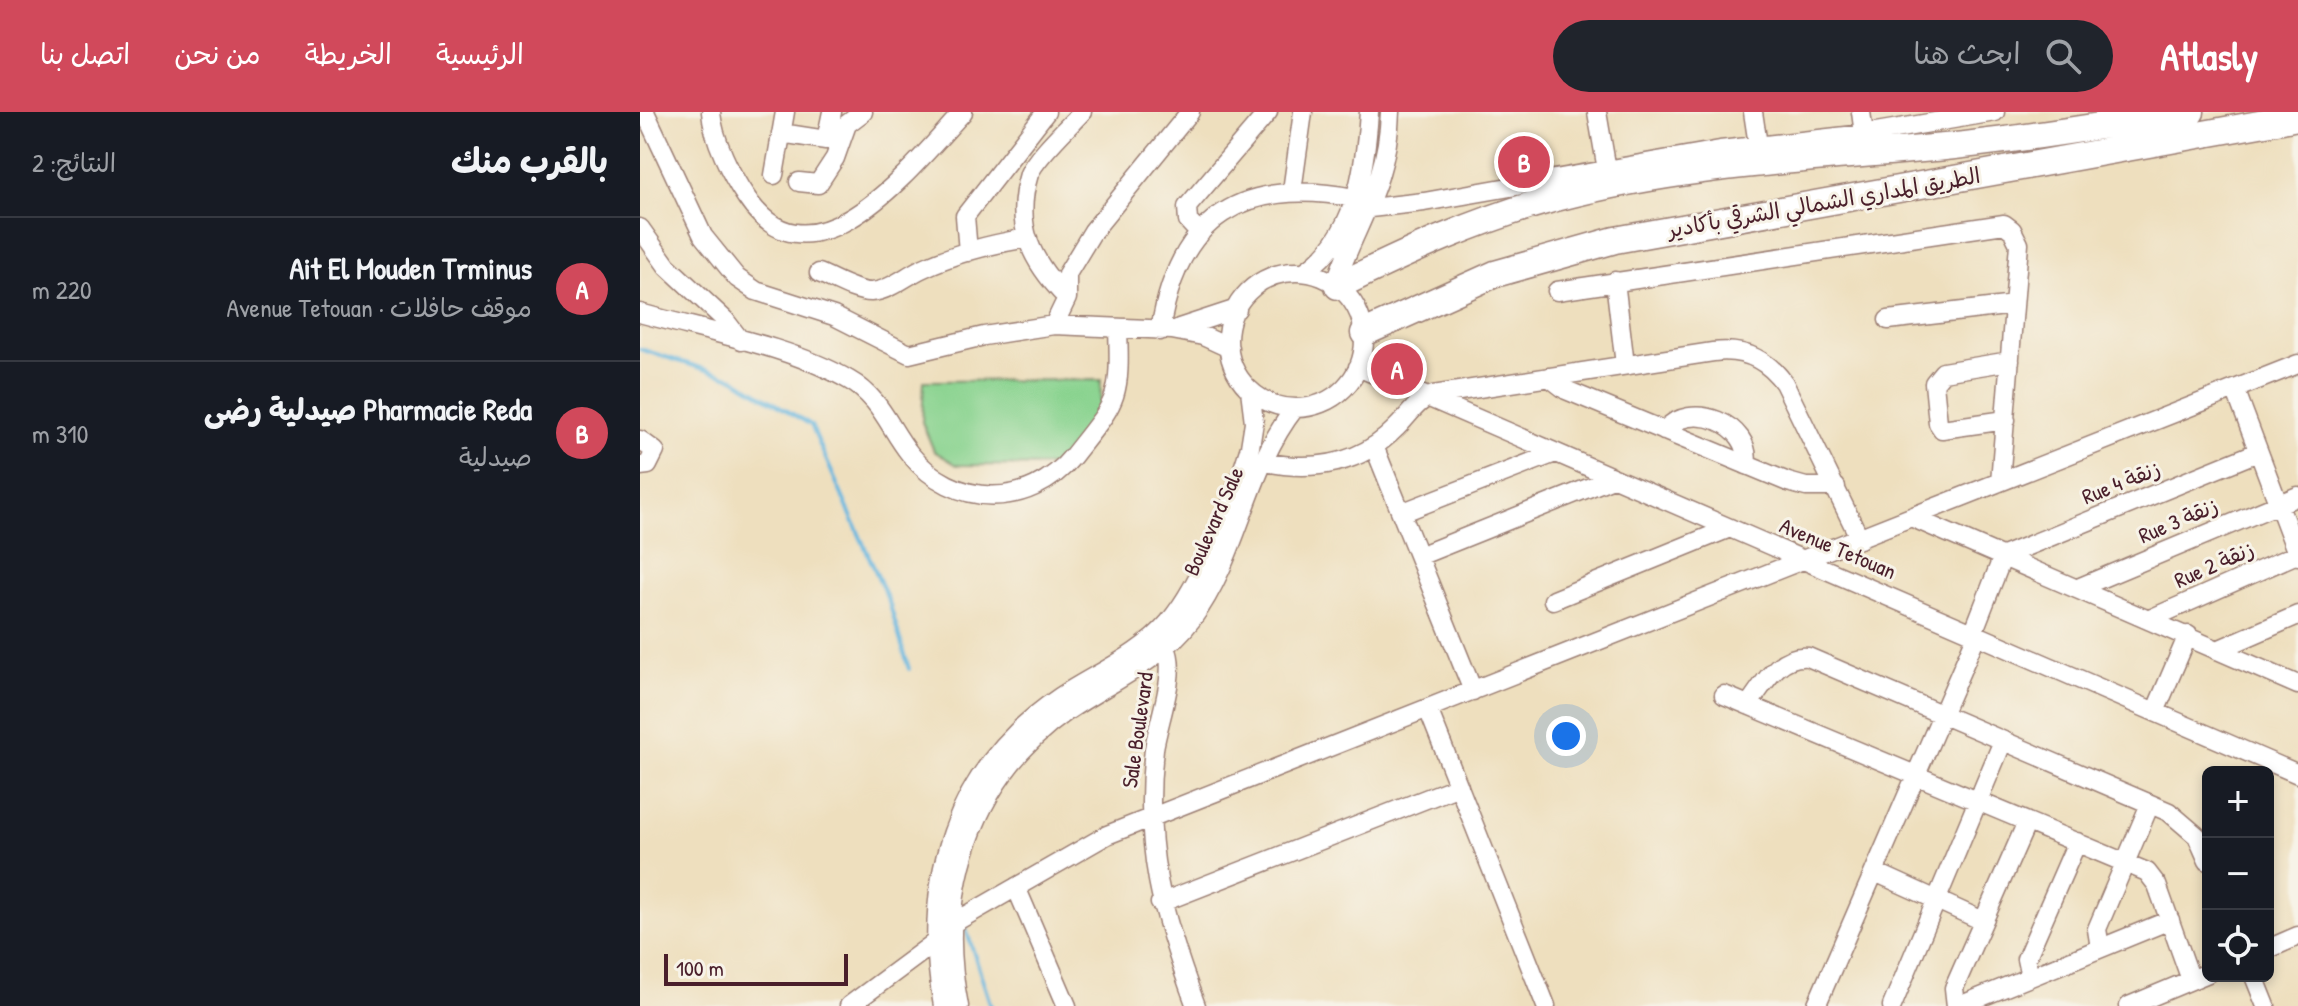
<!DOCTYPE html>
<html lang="ar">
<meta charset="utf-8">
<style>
body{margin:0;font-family:"Patrick Hand","Playpen Sans Arabic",sans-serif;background:#20242c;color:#f1f3f6;direction:rtl}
.controls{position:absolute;right:24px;bottom:24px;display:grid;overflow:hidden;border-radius:12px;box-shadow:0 4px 12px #0003}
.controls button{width:72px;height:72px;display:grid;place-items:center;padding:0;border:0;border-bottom:2px solid #363941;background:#171b24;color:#f1f3f6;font:40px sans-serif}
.scale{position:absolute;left:24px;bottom:20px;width:184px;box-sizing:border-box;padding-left:8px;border:4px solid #4a1f2b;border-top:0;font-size:22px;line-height:28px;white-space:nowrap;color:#4a1f2b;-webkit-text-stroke:6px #f7f3e8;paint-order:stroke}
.you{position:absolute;left:926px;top:624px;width:28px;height:28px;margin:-20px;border:6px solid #fff;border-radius:50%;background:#1a73e8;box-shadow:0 0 0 12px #1a73e833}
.badge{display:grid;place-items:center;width:52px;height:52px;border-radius:50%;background:#d1495b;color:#fff;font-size:26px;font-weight:700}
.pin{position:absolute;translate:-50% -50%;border:4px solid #fff;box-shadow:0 2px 8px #0006}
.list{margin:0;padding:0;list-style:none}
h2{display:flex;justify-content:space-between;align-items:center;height:104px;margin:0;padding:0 32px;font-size:34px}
h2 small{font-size:26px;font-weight:400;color:#9ea1a6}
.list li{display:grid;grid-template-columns:52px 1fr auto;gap:24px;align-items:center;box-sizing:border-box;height:144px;padding:0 32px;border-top:2px solid #363941}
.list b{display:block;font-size:30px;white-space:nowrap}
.list p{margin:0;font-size:26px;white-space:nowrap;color:#9ea1a6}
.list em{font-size:26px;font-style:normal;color:#9ea1a6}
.icon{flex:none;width:44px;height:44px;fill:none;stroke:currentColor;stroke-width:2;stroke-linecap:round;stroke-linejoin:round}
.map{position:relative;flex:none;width:1658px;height:894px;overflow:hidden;direction:ltr}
header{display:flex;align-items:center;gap:48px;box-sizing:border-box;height:112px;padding:0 40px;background:#d1495b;color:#fff}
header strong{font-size:38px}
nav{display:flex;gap:44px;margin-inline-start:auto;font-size:28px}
.search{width:560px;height:72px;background:#20242c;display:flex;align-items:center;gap:20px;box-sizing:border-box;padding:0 28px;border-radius:44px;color:#9ea1a6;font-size:30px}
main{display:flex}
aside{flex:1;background:#171b24}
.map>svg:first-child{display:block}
</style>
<header>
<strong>Atlasly</strong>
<div class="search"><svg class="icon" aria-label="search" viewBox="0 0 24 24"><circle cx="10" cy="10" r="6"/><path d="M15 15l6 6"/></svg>ابحث هنا</div>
<nav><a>الرئيسية</a><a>الخريطة</a><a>من نحن</a><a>اتصل بنا</a></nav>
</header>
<main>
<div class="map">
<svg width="1658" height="894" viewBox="0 0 1658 894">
<rect width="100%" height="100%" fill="#f7f3e8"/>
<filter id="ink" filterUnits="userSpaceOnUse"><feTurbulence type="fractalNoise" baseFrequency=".0125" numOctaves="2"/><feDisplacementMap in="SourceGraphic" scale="16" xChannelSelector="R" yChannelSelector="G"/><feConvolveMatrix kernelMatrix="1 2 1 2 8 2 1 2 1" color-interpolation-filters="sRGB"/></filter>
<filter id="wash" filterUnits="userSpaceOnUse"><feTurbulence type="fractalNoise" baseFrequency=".006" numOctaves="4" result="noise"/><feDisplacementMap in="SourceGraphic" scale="32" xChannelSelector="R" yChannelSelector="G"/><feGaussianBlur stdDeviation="1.8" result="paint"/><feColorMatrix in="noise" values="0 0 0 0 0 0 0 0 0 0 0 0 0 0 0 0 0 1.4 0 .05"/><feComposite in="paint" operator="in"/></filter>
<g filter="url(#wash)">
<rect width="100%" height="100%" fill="#eedfbe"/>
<!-- garden -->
<path fill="#89d38f" stroke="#6a795d" stroke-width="2" d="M461 268 460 304 419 354 317 353 294 339 282 310 284 269Z"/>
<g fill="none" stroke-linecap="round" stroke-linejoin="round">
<!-- stream -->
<path stroke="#63b6df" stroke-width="4" d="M0 237 93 266 171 313 249 490 269 557
M325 814 351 894"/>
</g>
</g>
<g filter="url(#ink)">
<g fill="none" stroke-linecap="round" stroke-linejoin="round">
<!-- minor casing -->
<g stroke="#9c7f74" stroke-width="21">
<path id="minor" d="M5 0 63 124 97 166 116 179 194 204 269 242 344 224 414 213 532 218 563 224 589 236
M71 0C73 27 91 63 106 85 172 186 275 51 323 0
M957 0 967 58
M1113 0 1118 33
M1221 0 1224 22
M141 21 186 28 223 0
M186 28 192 0
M134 63 145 0
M159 70 178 72 195 46 206 15
M652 79 663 0
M730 96 784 90 1080 38 1224 22 1355 0
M0 116 27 154 85 208 101 229
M560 122 548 109 547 95 628 0
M328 140 325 104 406 0
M664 160C716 126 725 57 729 0
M588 228a68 68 0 1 1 136 0a68 68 0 1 1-136 0Z
M179 161C194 167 215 180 231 180 249 179 266 164 281 157 315 141 351 132 388 126
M975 169 985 253
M695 172C717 109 748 71 750 0
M917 179 1364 112 1372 118 1379 132 1360 370
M427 186C392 150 373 115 389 62 395 46 429 14 442 0
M0 201C64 219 153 235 209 268 241 286 249 316 270 342 314 396 389 398 433 344 476 289 481 290 478 218
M1248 208 1374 193
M414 213 427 186V162L453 119 550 0
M539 216 597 197
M520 219C538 103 604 65 715 86
M718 255 1658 662
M909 265 926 278 1148 370 1166 375H1196
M1595 277 1658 444
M1366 308 1302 317 1298 311 1294 271 1303 260 1370 249
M1024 319C1049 287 1114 312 1106 353
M0 328 15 339 8 353 0 354
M734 334 833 579
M625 350C674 360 721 352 756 316 768 305 777 288 793 283L1073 240C1103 236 1127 247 1144 271L1220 427
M761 401 915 341
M1271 405 1658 573
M779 444 973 366
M1438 476 1658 384
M913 488 1090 416
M1510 507 1657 442
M1333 521 1363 444 1618 340
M526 536C538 559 518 610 514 637 503 736 522 803 556 894
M1580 537 1658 503
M1084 583 1507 760 1517 773 1551 868
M1108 593C1124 572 1138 542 1168 545L1529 700 1557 724 1568 749
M788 597 906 894
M1515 600 1548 523
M1235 760 1343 809
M376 775 427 894
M520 791 819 674
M310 813 467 723 1658 252
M1460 836 1457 817 1510 692
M1628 837 1658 824
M1614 864 1626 894
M1390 865 1386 847 1437 730
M209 894 294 831
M303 894C281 771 312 658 420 585 456 561 500 544 529 510 563 470 594 386 610 335L614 310 610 278
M319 894C296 782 330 668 426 600 469 570 519 551 552 507 599 444 606 358 655 296
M1176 894 1337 522
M1252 894 1363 629
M1316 894 1314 876 1387 710
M1319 894 1530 808
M1489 894 1568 861"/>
</g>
<!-- highway casing -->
<g stroke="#9c7f74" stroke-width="29">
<path id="highway" d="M698 174C769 139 839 107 916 86 1043 52 1176 47 1305 35 1388 27 1469 12 1551 0
M724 221 855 162 975 128 1658 5"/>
</g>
<!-- minor -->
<use href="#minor" stroke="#fff" stroke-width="18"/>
<!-- highway -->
<use href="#highway" stroke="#fff" stroke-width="26"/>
</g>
</g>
<g text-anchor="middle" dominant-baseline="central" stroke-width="6" stroke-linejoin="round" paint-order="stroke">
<!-- street labels -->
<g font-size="22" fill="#4a1f2b" stroke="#f7f3e8">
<text transform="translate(1184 90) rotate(-10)">الطريق المداري الشمالي الشرقي بأكادير</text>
<text transform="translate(1481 370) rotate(-22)">Rue 4 زنقة</text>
<text transform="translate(1538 408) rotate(-23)">Rue 3 زنقة</text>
<text transform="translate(573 409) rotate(-66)">Boulevard Sale</text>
<text transform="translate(1198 436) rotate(23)">Avenue Tetouan</text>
<text transform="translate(1574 452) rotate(-24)">Rue 2 زنقة</text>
<text transform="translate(497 618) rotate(-82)">Sale Boulevard</text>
</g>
</g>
</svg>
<div class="controls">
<button>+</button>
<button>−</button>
<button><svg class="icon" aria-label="locate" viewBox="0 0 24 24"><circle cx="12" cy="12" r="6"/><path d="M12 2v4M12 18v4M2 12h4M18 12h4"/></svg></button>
</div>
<div class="scale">100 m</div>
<div class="you"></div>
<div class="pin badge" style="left:757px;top:257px">A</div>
<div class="pin badge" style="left:884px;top:50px">B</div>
</div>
<aside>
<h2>بالقرب منك<small>النتائج: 2</small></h2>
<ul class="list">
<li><span class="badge">A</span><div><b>Ait El Mouden Trminus</b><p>موقف حافلات · Avenue Tetouan</p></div><em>220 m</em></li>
<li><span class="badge">B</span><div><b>Pharmacie Reda صيدلية رضى</b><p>صيدلية</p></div><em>310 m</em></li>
</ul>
</aside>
</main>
